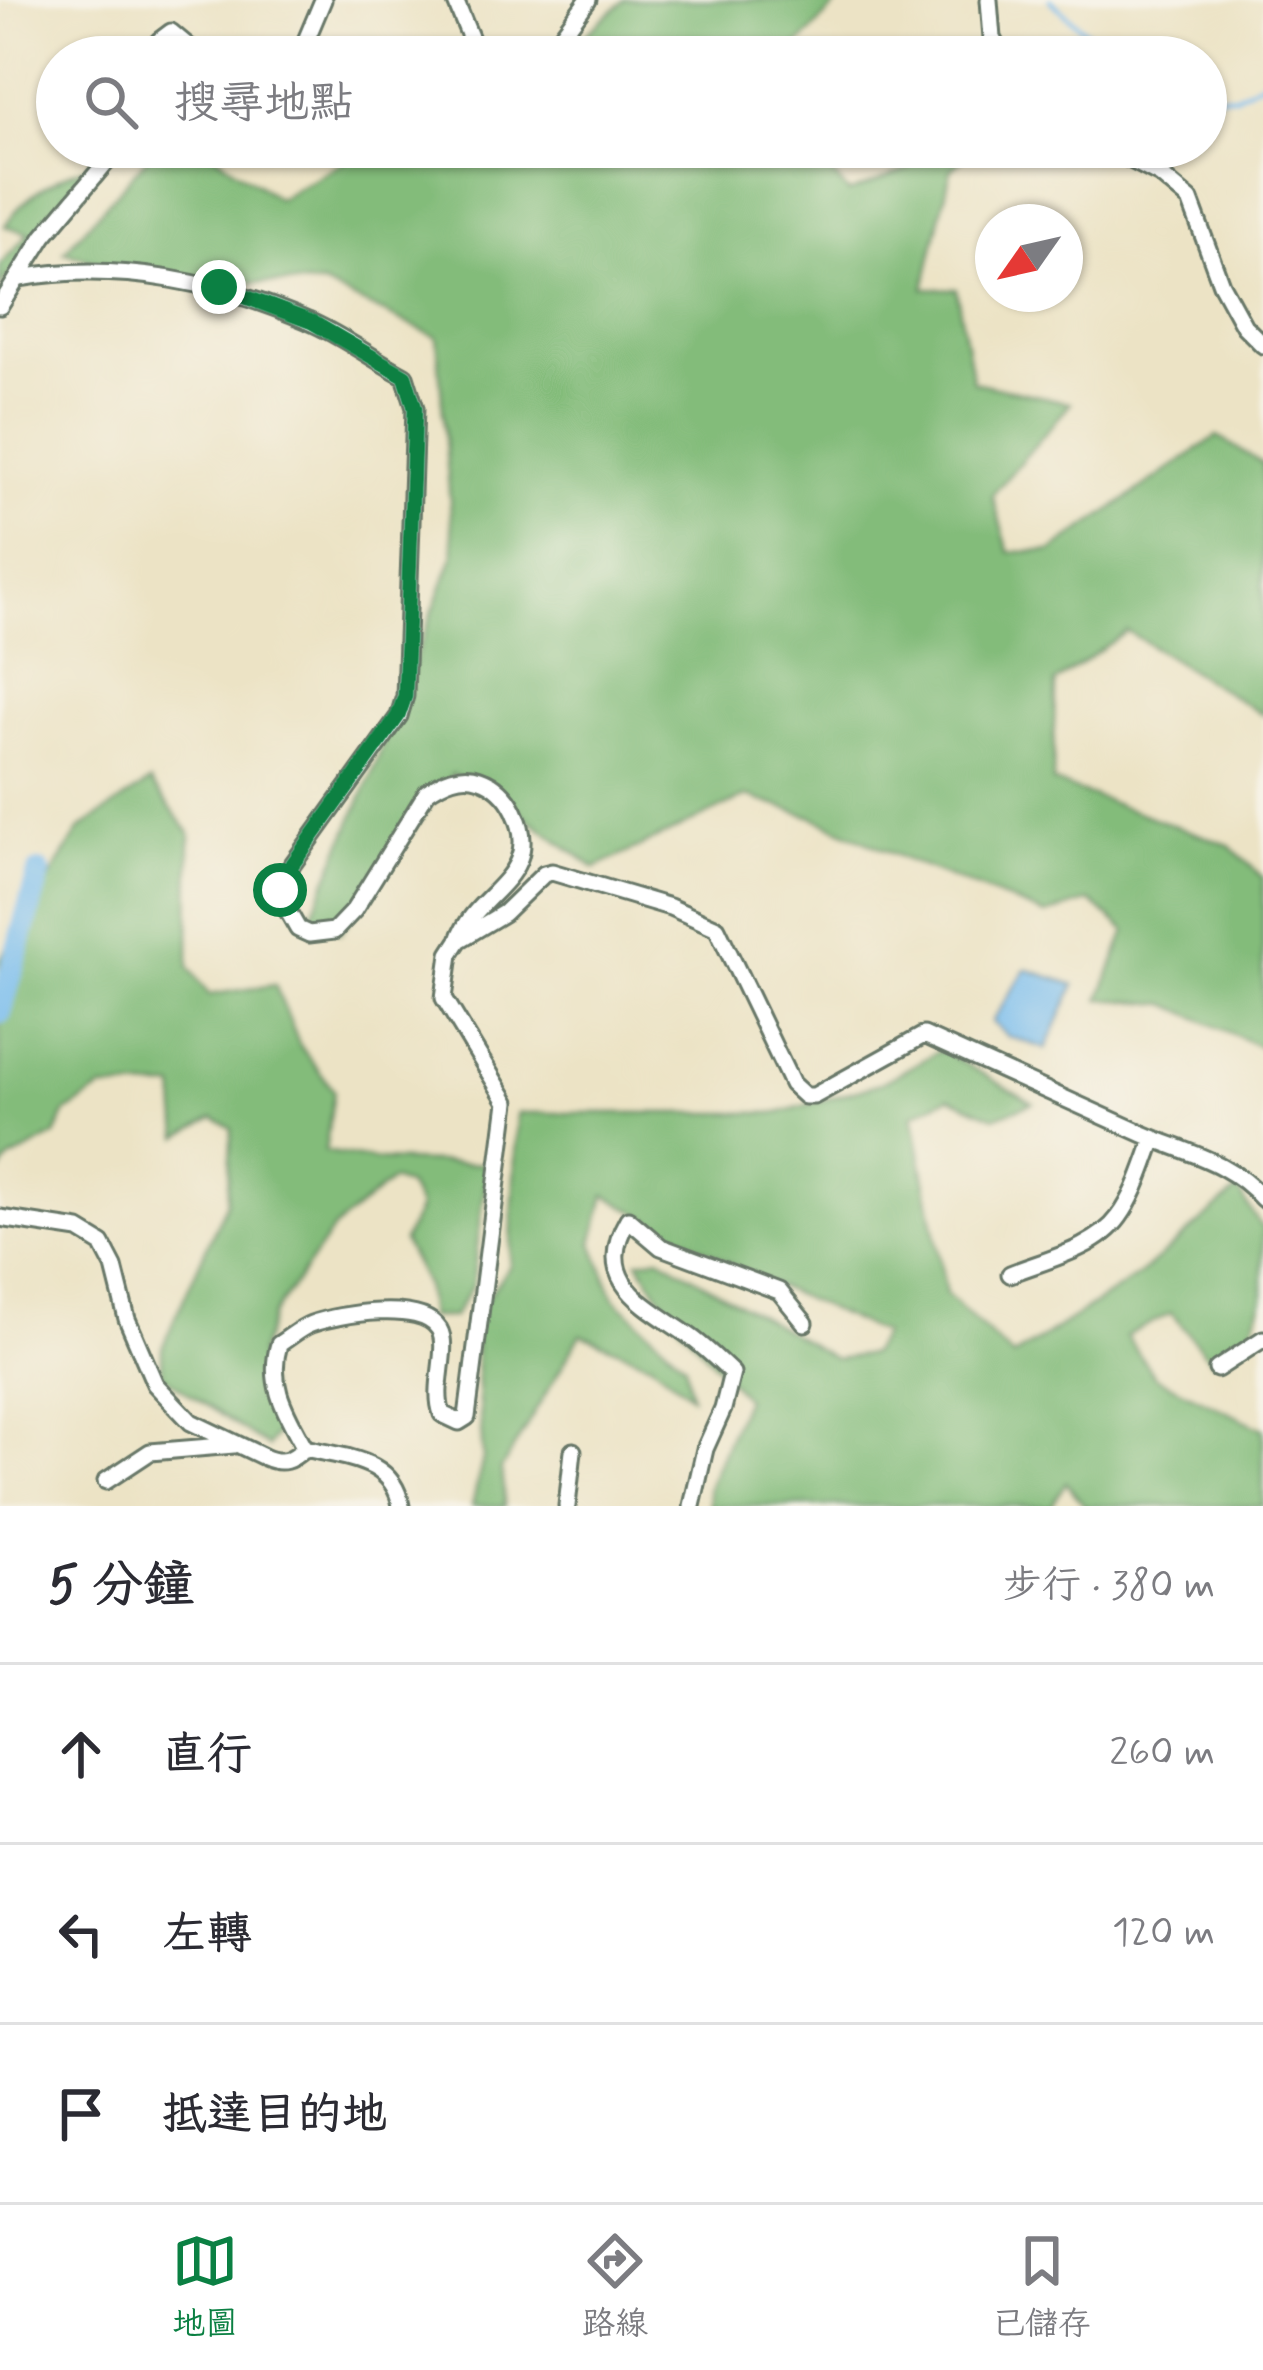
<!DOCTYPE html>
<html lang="zh-TW">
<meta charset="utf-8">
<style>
body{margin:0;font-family:Mynerve,"LXGW WenKai TC",sans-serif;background:#f7f7f7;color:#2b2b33}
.compass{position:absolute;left:975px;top:204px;width:108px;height:108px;border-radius:50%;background:#fff;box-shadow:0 3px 9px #0004;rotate:236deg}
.stop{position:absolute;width:36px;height:36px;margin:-27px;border:9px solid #0b8043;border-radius:50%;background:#fff}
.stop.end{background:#0b8043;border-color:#fff;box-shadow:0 3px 12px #0008}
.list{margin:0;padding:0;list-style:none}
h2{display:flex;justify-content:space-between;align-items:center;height:156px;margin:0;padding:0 48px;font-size:51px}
h2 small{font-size:39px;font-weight:400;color:#7c7c81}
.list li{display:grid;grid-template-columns:78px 1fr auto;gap:36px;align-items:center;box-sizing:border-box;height:180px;padding:0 48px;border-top:3px solid #e1e1e2}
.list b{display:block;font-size:45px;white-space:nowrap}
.list em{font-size:39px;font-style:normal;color:#7c7c81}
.icon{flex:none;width:66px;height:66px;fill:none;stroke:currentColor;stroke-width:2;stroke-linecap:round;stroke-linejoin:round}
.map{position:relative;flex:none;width:1263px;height:1506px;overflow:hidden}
.search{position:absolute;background:#fff;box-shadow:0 3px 9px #0004;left:36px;right:36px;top:36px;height:132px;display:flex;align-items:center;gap:30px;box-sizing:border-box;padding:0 42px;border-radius:66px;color:#7c7c81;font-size:45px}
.sheet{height:696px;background:#fff}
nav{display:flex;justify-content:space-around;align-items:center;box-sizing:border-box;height:168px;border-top:3px solid #e1e1e2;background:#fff;font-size:33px;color:#7c7c81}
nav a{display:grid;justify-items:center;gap:6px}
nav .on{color:#0b8043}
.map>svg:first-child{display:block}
</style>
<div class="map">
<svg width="1263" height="1506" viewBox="0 0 1263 1506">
<rect width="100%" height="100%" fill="#f7f3e8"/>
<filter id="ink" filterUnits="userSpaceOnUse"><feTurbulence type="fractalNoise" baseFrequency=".00833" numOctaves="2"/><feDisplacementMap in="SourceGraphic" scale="24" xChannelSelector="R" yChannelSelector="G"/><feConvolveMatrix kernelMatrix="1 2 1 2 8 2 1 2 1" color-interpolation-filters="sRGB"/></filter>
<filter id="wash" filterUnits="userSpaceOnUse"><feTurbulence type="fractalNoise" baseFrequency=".004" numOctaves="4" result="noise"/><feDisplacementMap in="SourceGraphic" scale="48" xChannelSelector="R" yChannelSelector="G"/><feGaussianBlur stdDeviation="2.7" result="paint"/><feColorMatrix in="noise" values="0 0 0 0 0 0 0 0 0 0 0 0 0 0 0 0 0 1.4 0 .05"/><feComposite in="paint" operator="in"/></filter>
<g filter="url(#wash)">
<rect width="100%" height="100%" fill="#ece3c5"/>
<!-- forest -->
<path fill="#83bc7a" stroke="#517c57" stroke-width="3" d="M625 0H841L787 57H559Z
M157 147H204L278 199 370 147H393L432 160 448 147H809L849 193 909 169 914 147H974L951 170 924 288 956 289 973 382 1071 403 992 495 1009 552 1052 551 1217 436 1263 464V715L1127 631 1055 682 1053 782 1229 845 1263 878V1048L1167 1004 1100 999 1126 931 1090 901 1046 915 909 861 813 817 747 796 595 868 518 811 452 774 340 933 311 917 372 774 454 554 437 337 323 285 157 279 64 252Z
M102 162 36 238 0 288V265L29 233 5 226C24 194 66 171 102 162Z
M150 782 190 833 189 967 209 995 275 985 300 1046 334 1091 325 1151 375 1160 488 1164 472 1286 453 1317H429L425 1284 403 1241 419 1209 408 1186 392 1180 333 1229 272 1316 259 1354 277 1432 268 1447 162 1375V1348L227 1201 232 1128 214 1118 179 1137 175 1088 102 1089 66 1112 55 1135 9 1161 0 1173V959L80 829Z
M941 1050 1033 1103 994 1117 949 1097 913 1114 946 1294 1013 1357 1138 1276 1238 1190 1263 1230V1298L1251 1333 1212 1361 1171 1313 1126 1336 1155 1377 1263 1429V1506H1085L1066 1482 1051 1506H710L708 1488 745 1398 678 1322 638 1261 659 1257 835 1359 870 1354 883 1334 752 1275 605 1195 593 1243 614 1298 685 1364 691 1395 651 1363 581 1334 501 1469 505 1506H472L483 1458 473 1316 510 1266 517 1113H779L881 1083Z"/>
<!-- water -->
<path fill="#76bbed" stroke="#4a7c90" stroke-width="3" d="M1026 969 1075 985 1046 1049 1007 1036 992 1022Z"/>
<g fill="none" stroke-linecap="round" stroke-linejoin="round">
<!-- stream -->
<path stroke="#76bbed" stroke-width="4.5" d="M1050 0 1115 57
M1206 95 1235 96 1263 81"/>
<!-- river -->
<path stroke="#76bbed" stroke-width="24" d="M0 1012 39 873"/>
</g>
</g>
<g filter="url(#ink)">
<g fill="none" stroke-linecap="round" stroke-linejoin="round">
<!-- minor casing -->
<g stroke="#677767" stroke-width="21">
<path id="minor" d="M455 0 473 44 490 57
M989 0 992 38 1002 57
M155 57 159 41 171 32 201 57
M299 57 323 0
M546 57 588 0
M246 147H265
M1106 147 1160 175 1190 200 1221 284 1244 326 1263 345
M20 278C117 261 219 282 308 321 342 335 372 359 405 376L415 408 405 696 399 716 282 879V901L298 929 309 934 334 931 354 910 427 792C443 781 461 772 480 779 495 784 507 796 514 810 546 877 475 891 459 940
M0 306 44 236 119 147
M0 1218 79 1230 102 1244 114 1267 127 1319 155 1384 191 1422 264 1457C282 1465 291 1461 305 1448 286 1413 267 1384 279 1344 289 1338 300 1328 311 1324 339 1314 421 1300 439 1329 450 1348 432 1387 442 1414L459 1422 467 1417 507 1102 444 998 450 954 459 940 504 913 544 874 552 872 670 907 717 928 792 1084 805 1096H814L924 1035C997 1068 1070 1101 1143 1134 1187 1153 1230 1161 1263 1199
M1010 1274C1045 1260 1096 1249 1119 1217 1136 1194 1144 1165 1154 1139
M1217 1369 1263 1339
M305 1448C344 1458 393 1458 401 1506
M106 1481 150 1452 234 1445
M567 1506 573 1451
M692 1506 705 1449 723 1409 732 1373C718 1360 704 1346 688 1335 643 1304 592 1281 628 1219L661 1247 779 1291 805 1323"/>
</g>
<!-- minor -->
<use href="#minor" stroke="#fff" stroke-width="15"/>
</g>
</g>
<g fill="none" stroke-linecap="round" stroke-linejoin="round" filter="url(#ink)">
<!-- route -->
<path stroke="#0b8043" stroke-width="15" d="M219 287 312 322 405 376 415 408 405 696 398 716 282 879 280 890"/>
</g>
</svg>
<svg class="compass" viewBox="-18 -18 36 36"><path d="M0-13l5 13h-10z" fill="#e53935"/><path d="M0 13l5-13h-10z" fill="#7c7c81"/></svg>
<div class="stop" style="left:280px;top:890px"></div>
<div class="stop end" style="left:219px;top:287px"></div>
<div class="search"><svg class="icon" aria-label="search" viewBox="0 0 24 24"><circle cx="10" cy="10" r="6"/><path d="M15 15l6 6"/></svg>搜尋地點</div>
</div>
<section class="sheet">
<h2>5 分鐘<small>步行 · 380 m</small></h2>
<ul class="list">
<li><svg class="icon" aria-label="ahead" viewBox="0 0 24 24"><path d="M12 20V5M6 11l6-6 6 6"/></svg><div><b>直行</b></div><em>260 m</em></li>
<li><svg class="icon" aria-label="left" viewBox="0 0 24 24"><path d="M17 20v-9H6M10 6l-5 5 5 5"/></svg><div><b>左轉</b></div><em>120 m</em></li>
<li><svg class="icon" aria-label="arrive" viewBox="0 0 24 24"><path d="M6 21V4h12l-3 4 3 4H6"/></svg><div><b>抵達目的地</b></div></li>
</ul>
</section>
<nav>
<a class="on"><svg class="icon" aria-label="map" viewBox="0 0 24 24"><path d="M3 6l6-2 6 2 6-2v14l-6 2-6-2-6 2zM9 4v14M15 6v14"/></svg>地圖</a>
<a><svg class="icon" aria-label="directions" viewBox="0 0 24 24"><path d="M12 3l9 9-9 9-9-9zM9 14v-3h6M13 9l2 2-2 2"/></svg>路線</a>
<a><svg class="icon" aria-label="saved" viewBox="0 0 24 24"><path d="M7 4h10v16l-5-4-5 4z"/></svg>已儲存</a>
</nav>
